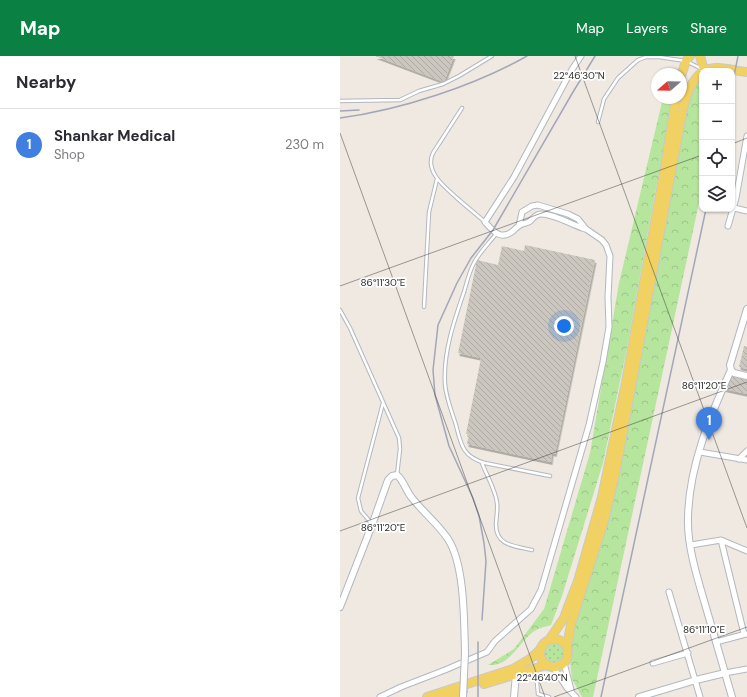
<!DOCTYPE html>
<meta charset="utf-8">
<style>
body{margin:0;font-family:"DM Sans",sans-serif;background:#f7f7f7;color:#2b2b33}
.controls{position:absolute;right:12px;top:12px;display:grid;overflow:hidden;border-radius:8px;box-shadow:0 1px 3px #0004}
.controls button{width:36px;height:36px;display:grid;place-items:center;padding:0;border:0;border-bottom:1px solid #e1e1e2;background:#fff;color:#2b2b33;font:20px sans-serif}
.compass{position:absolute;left:311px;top:12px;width:36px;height:36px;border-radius:50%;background:#fff;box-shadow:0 1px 3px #0004;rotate:250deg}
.you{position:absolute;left:224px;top:270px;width:14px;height:14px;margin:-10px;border:3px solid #fff;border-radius:50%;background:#1a73e8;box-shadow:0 0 0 6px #1a73e833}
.badge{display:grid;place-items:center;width:26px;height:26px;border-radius:50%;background:#0b8043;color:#fff;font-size:13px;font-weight:700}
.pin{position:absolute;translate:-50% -33px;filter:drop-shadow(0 1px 2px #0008)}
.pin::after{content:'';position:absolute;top:21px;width:14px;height:12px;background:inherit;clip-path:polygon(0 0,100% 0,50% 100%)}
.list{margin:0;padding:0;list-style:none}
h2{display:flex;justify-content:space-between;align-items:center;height:52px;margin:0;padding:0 16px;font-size:17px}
h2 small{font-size:13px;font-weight:400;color:#7c7c81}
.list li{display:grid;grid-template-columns:26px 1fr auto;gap:12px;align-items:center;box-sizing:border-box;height:72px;padding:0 16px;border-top:1px solid #e1e1e2}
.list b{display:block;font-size:15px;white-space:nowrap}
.list p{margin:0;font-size:13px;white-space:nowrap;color:#7c7c81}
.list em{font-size:13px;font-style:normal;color:#7c7c81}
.icon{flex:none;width:22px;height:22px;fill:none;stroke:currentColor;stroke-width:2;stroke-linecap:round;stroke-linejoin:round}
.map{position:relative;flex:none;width:407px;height:641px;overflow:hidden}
header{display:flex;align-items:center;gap:24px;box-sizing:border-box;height:56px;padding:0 20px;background:#0b8043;color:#fff}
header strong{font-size:19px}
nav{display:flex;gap:22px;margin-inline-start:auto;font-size:14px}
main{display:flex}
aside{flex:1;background:#fff}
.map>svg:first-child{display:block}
</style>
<header>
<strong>Map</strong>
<nav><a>Map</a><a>Layers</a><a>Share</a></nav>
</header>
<main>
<aside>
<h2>Nearby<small></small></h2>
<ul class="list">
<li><span class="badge" style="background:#3f7fe0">1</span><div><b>Shankar Medical</b><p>Shop</p></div><em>230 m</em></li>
</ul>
</aside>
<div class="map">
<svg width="407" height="641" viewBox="0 0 407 641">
<defs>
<pattern id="grass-dots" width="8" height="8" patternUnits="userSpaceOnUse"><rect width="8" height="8" fill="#b6e59e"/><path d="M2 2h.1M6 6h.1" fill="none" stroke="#9dc588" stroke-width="1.8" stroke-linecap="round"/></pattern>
<pattern id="forest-crowns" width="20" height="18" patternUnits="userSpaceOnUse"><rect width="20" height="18" fill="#b6e59e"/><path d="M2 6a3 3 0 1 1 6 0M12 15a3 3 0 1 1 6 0" fill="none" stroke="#9dc588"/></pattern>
<pattern id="building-back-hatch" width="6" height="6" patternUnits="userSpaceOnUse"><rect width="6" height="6" fill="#cbc7bf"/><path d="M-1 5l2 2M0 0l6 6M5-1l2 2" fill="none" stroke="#afaba4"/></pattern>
<filter id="shadow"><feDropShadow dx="1.5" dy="3" stdDeviation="0" flood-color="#0004"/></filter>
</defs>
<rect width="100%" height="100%" fill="#efe9e1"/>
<!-- grass -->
<path fill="url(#grass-dots)" d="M203 598a11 11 0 1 1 22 0a11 11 0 1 1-22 0Z"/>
<!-- forest -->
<path fill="url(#forest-crowns)" d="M362 23V133L253 641H242L232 623 230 606 232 576 266 463 347 47 355 24Z
M323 42H334L316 132 287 292 263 407 222 540 211 569C204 571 198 572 193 576 178 587 170 611 148 609L174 593 204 553 250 397 279 227Z"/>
<!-- building -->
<path fill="url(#building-back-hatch)" filter="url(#shadow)" d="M35 0H114L104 26Z
M185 189 255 204 215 398 212 397 211 406 127 388 129 378H126L141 302 118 297 137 204 158 209 162 190 184 195Z
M404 290 407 291V313L399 311Z
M391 318 407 321V338L384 333Z"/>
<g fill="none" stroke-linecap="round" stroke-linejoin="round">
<!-- service casing -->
<g stroke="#b4b7c1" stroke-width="4.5">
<path id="service" d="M0 45 60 44 79 35 103 28 119 20 152 0
M122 52 93 97C84 116 106 132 118 143 127 151 136 158 145 166
M258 66 264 43 278 22 298 4 306 1H319L346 5 362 13
M156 178C149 187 139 197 134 207 129 216 127 226 124 236 114 265 103 297 105 328 106 342 112 356 116 369 121 389 123 401 145 407L210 420
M84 251 89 156 97 123
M0 254 10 272 59 382 60 393 57 419
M142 407C146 418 156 435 157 447 158 454 156 462 156 469 156 490 175 490 192 494
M32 468 21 455 18 442 43 347
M196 615 198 638 209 641"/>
</g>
<!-- minor casing -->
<g stroke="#b4b7c1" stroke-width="7">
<path id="minor" d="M241 0 231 15 174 121 145 166C153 175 161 185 173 175 175 173 177 171 180 169 183 168 186 167 189 166 193 163 195 158 201 158 215 158 232 169 245 173
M394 152 407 155
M388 170 396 142 407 80
M360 396 407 404
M399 403 407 395
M381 484 404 578
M351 489 381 484 407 495
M329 536 360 641
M376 586 406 578
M224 607 231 634
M313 607 348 597
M214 612 227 632 236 641
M385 617 407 613
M40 641 61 631 105 614 147 596 155 585 191 553 201 534 249 369 263 306 269 271 268 241 270 200 266 189 262 184 246 173 238 163 228 158 198 149 192 150 182 156 179 170"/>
</g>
<!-- tertiary casing -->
<g stroke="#b4b7c1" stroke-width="8">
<path id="tertiary" d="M407 253 390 309 391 314 394 317 407 320
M391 314C370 360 349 410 348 462 347 489 357 521 365 548 374 579 383 610 392 641
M0 551 32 469 48 424 52 420 57 419C64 425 66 435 72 442 83 456 98 468 108 483 125 509 124 566 125 597
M174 641 176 618
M299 641 356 624 385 617"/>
</g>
<!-- primary casing -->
<g stroke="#c9c9c9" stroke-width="10">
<path id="primary" d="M360 0 364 14
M363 15C377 8 393 15 407 16
M341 20 346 5 350 0
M200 597a14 14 0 1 1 28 0a14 14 0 1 1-28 0Z
M209 584 224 562 228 551 238 525 262 441 286 326 325 111 336 42
M227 591 231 568 264 465 275 418 343 52C347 38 351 25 362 16
M144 628 206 609
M87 641 173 613 190 603 201 593
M105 641 123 635"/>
</g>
<!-- service -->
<use href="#service" stroke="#fff" stroke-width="2.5"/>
<!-- minor -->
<use href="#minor" stroke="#fff" stroke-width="5"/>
<!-- tertiary -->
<use href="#tertiary" stroke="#fff" stroke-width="6"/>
<!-- primary -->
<use href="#primary" stroke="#f2d163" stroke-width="8"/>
<!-- rail -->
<path stroke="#a3a6b8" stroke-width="1.5" d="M392 30 398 0
M0 55 19 54
M0 62C60 54 134 30 187 0
M142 564 146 505 144 487 139 460 133 442 109 390 95 339 93 314 98 269 117 227 131 202 153 174 233 36 255 0
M138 586V641
M261 641 366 153"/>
<!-- tertiary-bridge casing -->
<g stroke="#b4b7c1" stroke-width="8" stroke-linecap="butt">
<path id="tertiary-bridge" d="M123 641 125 597"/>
</g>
<!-- tertiary-bridge -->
<use href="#tertiary-bridge" stroke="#fff" stroke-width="6"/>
</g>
<!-- ticks -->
<path fill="none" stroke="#2e2e2e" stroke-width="1" stroke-opacity="0.45" d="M235 0 407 472M0 77 205 641M392 88 407 82M0 230 362 99M0 475 407 326M214 641 407 571"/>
<g font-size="10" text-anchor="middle" fill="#2e2e2e" stroke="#fff" stroke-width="3.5" stroke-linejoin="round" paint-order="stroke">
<text x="239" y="23">22°46'30"N</text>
<text x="43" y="230">86°11'30"E</text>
<text x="364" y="333">86°11'20"E</text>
<text x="43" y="475">86°11'20"E</text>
<text x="364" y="577">86°11'10"E</text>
<text x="202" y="625">22°46'40"N</text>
</g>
</svg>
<div class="controls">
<button>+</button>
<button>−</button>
<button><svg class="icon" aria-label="locate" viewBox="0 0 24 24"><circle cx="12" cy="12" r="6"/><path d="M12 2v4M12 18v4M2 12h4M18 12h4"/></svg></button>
<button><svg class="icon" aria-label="layers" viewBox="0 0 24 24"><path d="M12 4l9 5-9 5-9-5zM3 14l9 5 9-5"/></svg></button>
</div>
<svg class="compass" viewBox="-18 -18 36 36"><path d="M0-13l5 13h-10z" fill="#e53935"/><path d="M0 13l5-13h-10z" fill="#7c7c81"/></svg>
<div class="you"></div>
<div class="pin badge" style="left:369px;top:384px;background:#3f7fe0">1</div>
</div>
</main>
